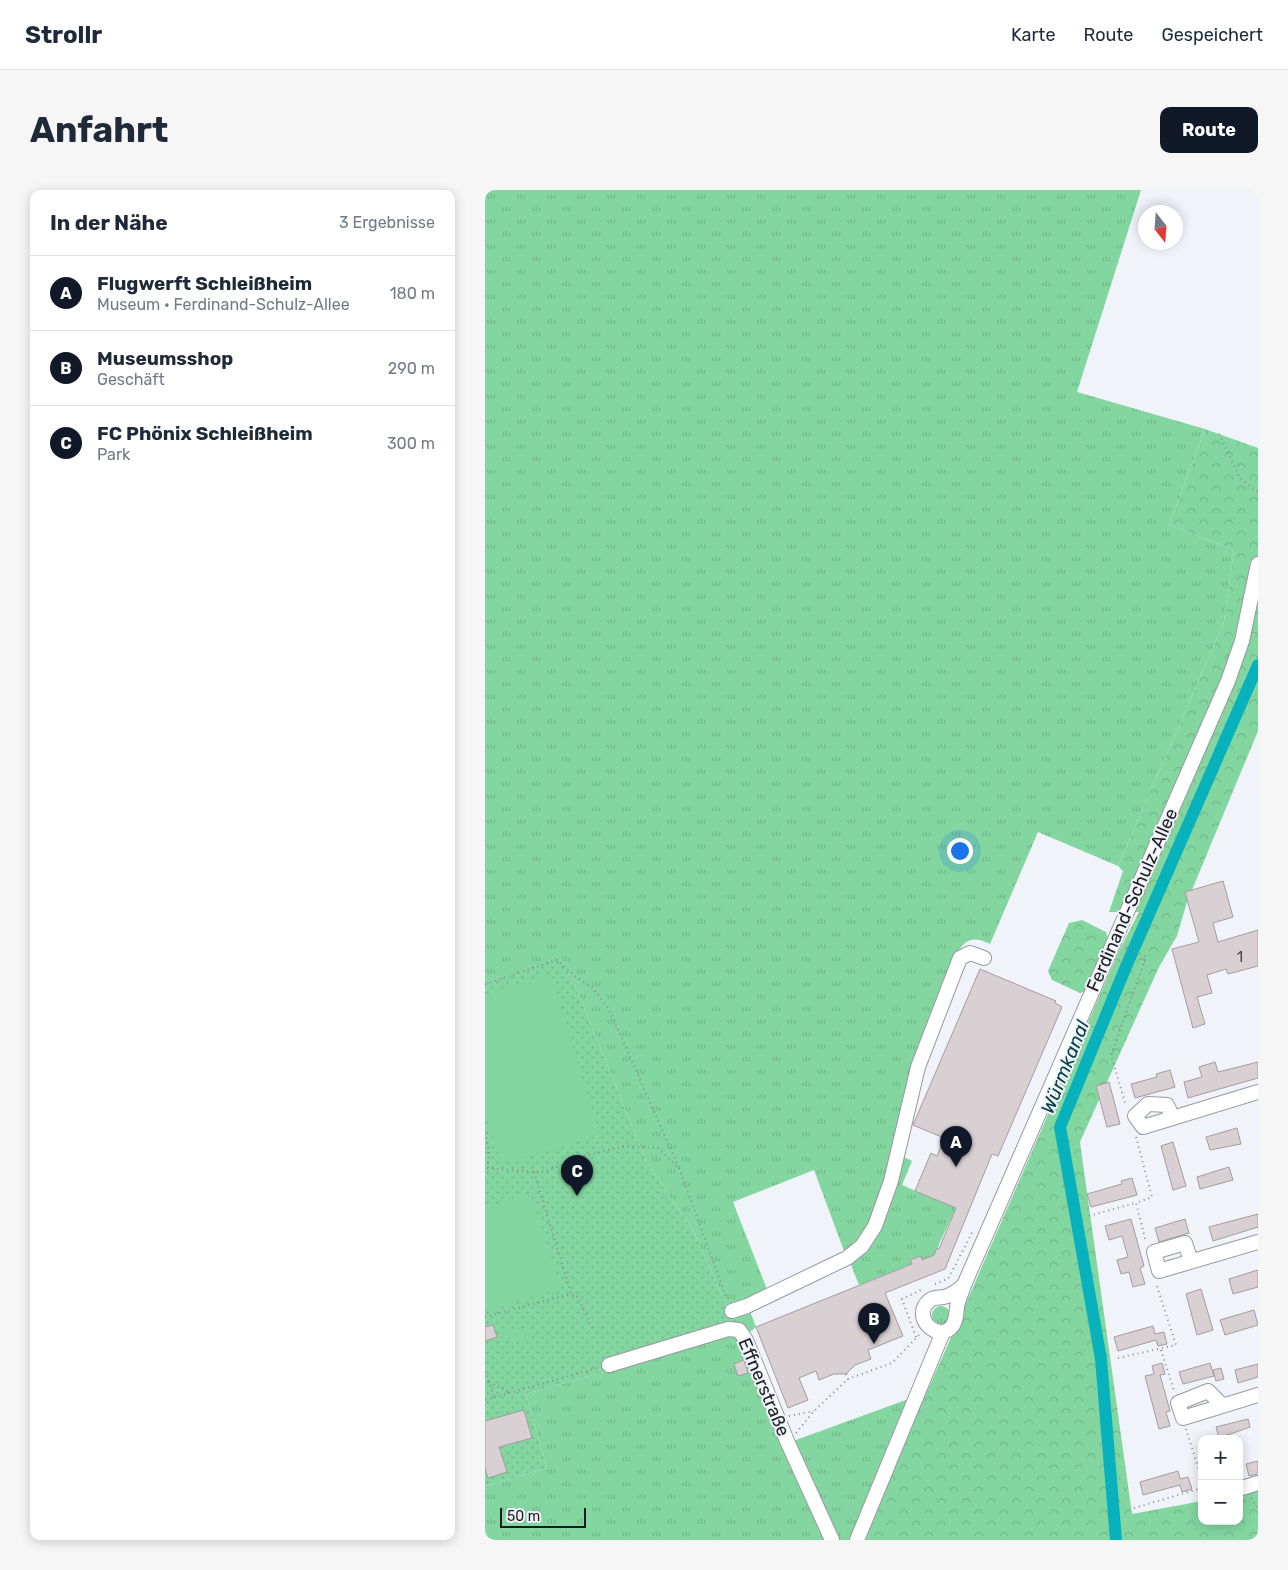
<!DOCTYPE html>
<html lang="de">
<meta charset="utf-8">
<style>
body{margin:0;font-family:Rubik,sans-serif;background:#f6f6f7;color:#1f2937}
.controls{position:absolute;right:15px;bottom:15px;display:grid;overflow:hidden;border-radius:10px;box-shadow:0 2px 12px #0003}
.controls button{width:45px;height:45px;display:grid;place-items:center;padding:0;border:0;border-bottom:1px solid #e0e1e3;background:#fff;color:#1f2937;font:25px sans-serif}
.compass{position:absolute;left:653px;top:15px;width:45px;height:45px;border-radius:50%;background:#fff;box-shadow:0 2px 12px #0003;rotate:163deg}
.scale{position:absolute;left:15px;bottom:12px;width:86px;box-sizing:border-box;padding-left:5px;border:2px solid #1b1c1f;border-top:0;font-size:14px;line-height:18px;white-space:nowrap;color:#1b1c1f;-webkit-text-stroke:4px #f1f3fb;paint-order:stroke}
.you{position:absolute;left:474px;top:660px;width:18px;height:18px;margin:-12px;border:4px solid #fff;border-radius:50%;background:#1a73e8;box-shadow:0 0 0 8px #1a73e833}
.badge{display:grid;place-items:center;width:32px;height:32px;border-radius:50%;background:#111827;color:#fff;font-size:16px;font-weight:700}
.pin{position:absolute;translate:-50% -41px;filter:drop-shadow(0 1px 2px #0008)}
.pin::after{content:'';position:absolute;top:26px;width:18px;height:15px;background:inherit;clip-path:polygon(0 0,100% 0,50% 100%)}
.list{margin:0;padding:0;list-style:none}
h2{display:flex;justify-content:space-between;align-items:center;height:65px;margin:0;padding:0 20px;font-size:21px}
h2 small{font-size:16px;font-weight:400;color:#747a83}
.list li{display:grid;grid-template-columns:32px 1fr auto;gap:15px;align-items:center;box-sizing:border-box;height:75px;padding:0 20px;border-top:1px solid #e0e1e3}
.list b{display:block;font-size:19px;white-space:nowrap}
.list p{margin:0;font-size:16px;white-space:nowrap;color:#747a83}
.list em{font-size:16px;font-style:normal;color:#747a83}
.map{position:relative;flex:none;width:773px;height:1350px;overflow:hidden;border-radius:10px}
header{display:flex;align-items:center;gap:30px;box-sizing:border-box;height:70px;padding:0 25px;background:#fff;border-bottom:1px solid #e0e1e3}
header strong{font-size:24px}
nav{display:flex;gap:28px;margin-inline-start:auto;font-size:18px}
.intro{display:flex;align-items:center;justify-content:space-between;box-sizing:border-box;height:120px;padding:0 30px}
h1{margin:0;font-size:35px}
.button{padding:12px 22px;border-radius:10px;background:#111827;color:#fff;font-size:18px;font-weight:700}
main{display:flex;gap:30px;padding:0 30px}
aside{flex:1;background:#fff;border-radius:10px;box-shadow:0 2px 12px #0003}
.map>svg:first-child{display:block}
</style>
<header>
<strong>Strollr</strong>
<nav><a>Karte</a><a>Route</a><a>Gespeichert</a></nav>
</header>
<div class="intro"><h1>Anfahrt</h1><a class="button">Route</a></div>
<main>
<aside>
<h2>In der Nähe<small>3 Ergebnisse</small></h2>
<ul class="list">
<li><span class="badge">A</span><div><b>Flugwerft Schleißheim</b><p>Museum · Ferdinand-Schulz-Allee</p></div><em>180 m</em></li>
<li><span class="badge">B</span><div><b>Museumsshop</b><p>Geschäft</p></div><em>290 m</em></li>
<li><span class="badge">C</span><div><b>FC Phönix Schleißheim</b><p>Park</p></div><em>300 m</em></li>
</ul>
</aside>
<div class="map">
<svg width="773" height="1350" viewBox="0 0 773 1350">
<defs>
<pattern id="grass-tufts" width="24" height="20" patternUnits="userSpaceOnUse" patternTransform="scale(1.25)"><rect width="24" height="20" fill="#84d6a0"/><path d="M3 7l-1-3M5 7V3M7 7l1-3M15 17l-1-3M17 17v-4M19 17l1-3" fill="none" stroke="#71b789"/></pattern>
<pattern id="forest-crowns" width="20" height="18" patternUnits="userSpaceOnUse" patternTransform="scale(1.25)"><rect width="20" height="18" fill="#84d6a0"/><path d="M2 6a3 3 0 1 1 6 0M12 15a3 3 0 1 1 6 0" fill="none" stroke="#71b789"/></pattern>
<pattern id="park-dots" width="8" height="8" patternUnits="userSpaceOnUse" patternTransform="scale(1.25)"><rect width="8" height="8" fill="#84d6a0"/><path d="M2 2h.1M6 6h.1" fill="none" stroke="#71b789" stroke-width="1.8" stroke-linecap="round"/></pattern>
</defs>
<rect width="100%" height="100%" fill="#f1f3fb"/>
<!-- grass -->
<path fill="url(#grass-tufts)" d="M0 0H656L592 202 720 239 684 335 749 360 739 432 633 676 553 642 505 754C483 743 477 753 467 773L405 986 386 1037 362 1063 359 1061 329 980 248 1012 283 1102 262 1113 271 1137 256 1149 300 1254 440 1203 376 1350H0V1296L62 1278 41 1204 246 1146 256 1149 208 1040 161 971 93 802 75 767 0 793Z
M418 962 419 967 427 971 417 995 471 1018 449 1065 437 1070 435 1066 426 1070 427 1074 374 1095 366 1075Z
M447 1125a9 9 0 1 1 18 0a9 9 0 1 1-18 0Z"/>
<!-- forest -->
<path fill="url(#forest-crowns)" d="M720 239 773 258V541L702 712 692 746 674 777 595 952 647 1324 717 1311V1331H754V1302L773 1296V1350H376L472 1134 634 761 654 722H624L638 681 633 676 739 432 749 360 684 335Z
M597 730 621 742 623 750 601 801 595 803 567 790 563 781 584 733Z"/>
<!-- park -->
<path fill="url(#park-dots)" d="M75 766 93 802 161 971 208 1040 256 1149 246 1146 41 1204 62 1278 0 1296V793Z"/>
<!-- pitch -->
<path fill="#84d6a0" d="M66 784 114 945 16 974 0 922V804Z
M46 1004 76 1098 0 1121V1018Z
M19 1139 47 1142 46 1153 17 1150Z"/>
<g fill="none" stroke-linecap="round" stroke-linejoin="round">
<!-- canal -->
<path stroke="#07b2bc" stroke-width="12" d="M631 1350 616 1169 575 937 640 779 773 475"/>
</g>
<!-- building -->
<path fill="#d9d0d3" stroke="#a49b9e" d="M738 691 748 727 728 733 733 752 773 740V776L743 784 741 779 722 785 727 803 712 807 720 834 708 838 687 759 714 752 700 702Z
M495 779 571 811 570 813 577 817 513 966 507 964 460 1079 400 1103 418 1146 383 1160 386 1169 370 1175 361 1184H349L334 1190 331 1181 314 1188 323 1210 303 1218 271 1137 427 1074 425 1070 436 1066 437 1070 449 1065 452 1058 454 1059 471 1018 430 1001 446 963 452 966 459 948 428 935Z
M730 872 733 882 773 872V888L703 908 699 892 717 887 714 877Z
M685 880 690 897 650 908 646 894 672 887 671 884Z
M624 892 635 934 622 937 611 896Z
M752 938 756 954 725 960 721 947Z
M688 952 701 996 688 1000 676 956Z
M744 977 748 990 715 999 712 987Z
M647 988 652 1005 606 1017 602 1004 637 994 636 991Z
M773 1024V1037L728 1051 724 1037Z
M646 1029 659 1076 655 1078 660 1094 648 1097 644 1082 636 1084 632 1070 643 1067 637 1046 624 1050 620 1036Z
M700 1029 704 1043 674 1052 670 1038Z
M773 1080V1097L748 1104 744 1089Z
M716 1099 728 1140 712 1145 701 1104Z
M769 1120 773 1135 740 1145 735 1130Z
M8 1135 12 1147 0 1151V1137Z
M668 1136 670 1144 679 1142 682 1154 673 1156 671 1150 633 1161 629 1147Z
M259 1170 263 1183 253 1186 249 1174Z
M677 1173 680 1184 675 1185 685 1221 681 1222 685 1236 674 1239 660 1186 669 1184 667 1176Z
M725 1173 729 1186 698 1194 694 1182Z
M773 1174V1187L753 1193 750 1180Z
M736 1178 739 1189 731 1191 728 1180Z
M39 1220 47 1248 14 1257 22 1282 3 1288 0 1278V1231Z
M763 1229 765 1237 734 1248 731 1237Z
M773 1271V1284L764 1286 761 1274Z
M693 1281 695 1289 703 1287 707 1299 697 1302 695 1295 658 1305 655 1292Z"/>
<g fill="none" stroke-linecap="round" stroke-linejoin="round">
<!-- minor casing -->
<g stroke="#9699a0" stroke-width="16">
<path id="minor" d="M688 928 682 915 663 914 650 926 658 937 773 902
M706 1071 700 1053 669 1062 674 1081 773 1052
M479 1095C473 1100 468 1105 459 1107 454 1108 449 1107 445 1110 424 1127 455 1155 468 1135 472 1128 471 1125 472 1117 473 1110 477 1102 479 1095L743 491 757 451 773 374
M247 1121 262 1116 362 1068 377 1056 390 1036 406 991 433 877 475 768 485 763 499 768
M124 1175 243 1139 254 1140 261 1150 302 1251 347 1350
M737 1215 723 1201 693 1213 698 1228 773 1205
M754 1299 773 1293
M372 1350 458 1142"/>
</g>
<!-- path -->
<path stroke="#87898e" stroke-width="2" stroke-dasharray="1 4" stroke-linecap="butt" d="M734 244 755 288 773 302
M641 757 661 767 626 865 641 916
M0 794 72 770 90 786 108 798 124 819 194 978 173 958 140 956 99 966 62 981 49 982 3 978 4 962 0 939
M651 947 667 1007 651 1013 661 1052
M194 978 242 1109
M49 982 86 1104
M604 1026 650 1013
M450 1094 463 1089 488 1041
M0 1127 86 1104 93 1107 107 1138
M431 1147 417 1109 436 1100
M676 1160 689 1201
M633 1168 691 1155 671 1093
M0 1181 9 1207
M361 1184 363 1189 407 1173 435 1144
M4 1192 24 1202
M0 1210 112 1178
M304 1226 329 1221
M701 1239 717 1290
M311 1243 329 1221 363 1189
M766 1308 773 1319
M649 1318 717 1298"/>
<!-- minor -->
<use href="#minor" stroke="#fff" stroke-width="14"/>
</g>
<g text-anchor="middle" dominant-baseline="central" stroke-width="4" stroke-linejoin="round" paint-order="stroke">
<!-- number labels -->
<g font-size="15" fill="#4a494c">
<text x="755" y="767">1</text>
</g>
<!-- street labels -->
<g font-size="18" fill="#1b1c1f" stroke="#f1f3fb">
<text transform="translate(647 710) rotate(-66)">Ferdinand-Schulz-Allee</text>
<text transform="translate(279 1197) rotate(67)">Effnerstraße</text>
</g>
<!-- water labels -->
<g font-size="19" font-style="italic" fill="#004246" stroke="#f1f3fb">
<text transform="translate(580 877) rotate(-68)">Würmkanal</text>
</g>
</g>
</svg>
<div class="controls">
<button>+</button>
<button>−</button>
</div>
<svg class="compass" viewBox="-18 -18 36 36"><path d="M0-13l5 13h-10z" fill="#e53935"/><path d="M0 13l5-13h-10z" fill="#747a83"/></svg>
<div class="scale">50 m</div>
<div class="you"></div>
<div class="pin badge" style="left:471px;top:977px">A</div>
<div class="pin badge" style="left:389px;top:1154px">B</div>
<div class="pin badge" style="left:92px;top:1006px">C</div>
</div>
</main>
